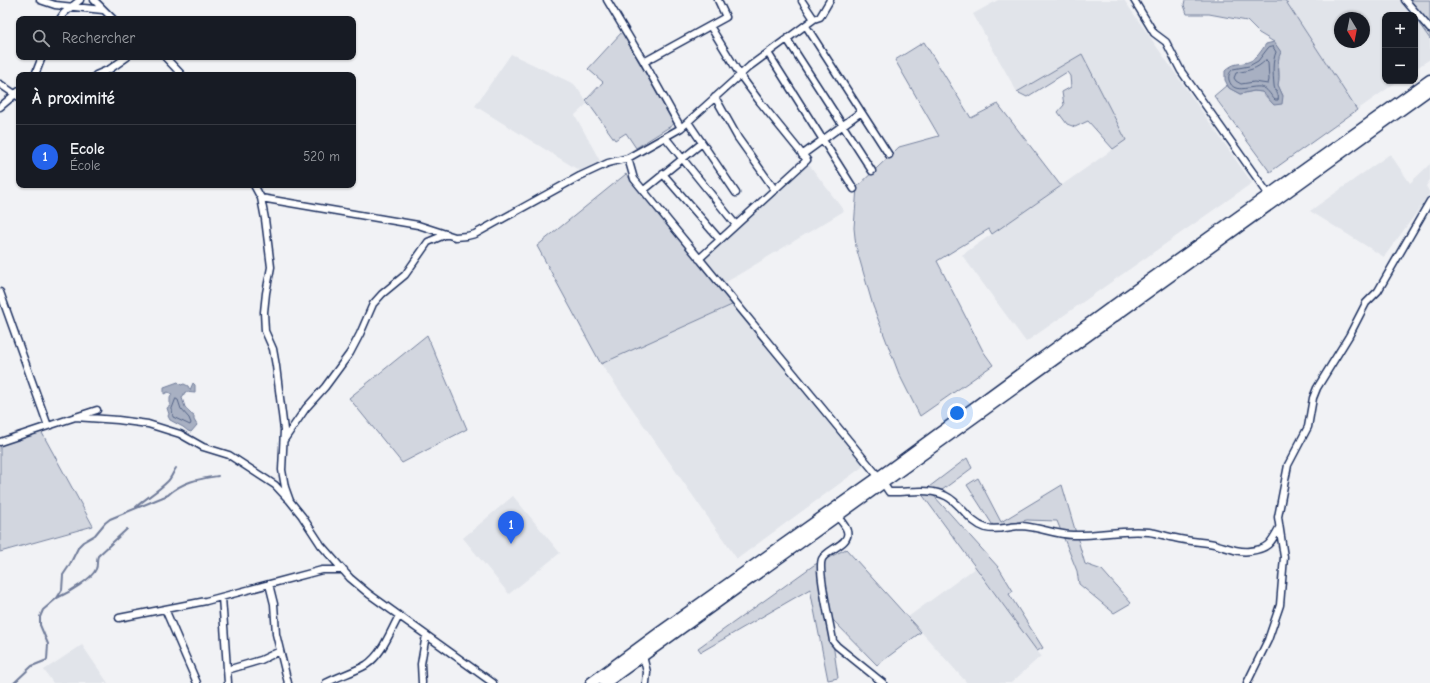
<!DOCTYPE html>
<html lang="fr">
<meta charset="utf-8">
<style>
body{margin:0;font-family:"Comic Neue",sans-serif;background:#242831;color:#f1f3f6}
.controls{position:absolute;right:12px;top:12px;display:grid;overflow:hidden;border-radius:8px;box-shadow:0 1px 3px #0004}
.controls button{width:36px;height:36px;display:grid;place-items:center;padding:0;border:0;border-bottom:1px solid #363941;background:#171b24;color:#f1f3f6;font:20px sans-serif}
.compass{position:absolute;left:1334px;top:12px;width:36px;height:36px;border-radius:50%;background:#171b24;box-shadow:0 1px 3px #0004;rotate:170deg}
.you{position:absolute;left:957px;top:413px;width:14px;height:14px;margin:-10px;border:3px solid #fff;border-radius:50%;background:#1a73e8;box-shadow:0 0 0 6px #1a73e833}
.badge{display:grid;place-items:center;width:26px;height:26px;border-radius:50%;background:#2563eb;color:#fff;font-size:13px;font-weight:700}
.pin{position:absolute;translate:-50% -33px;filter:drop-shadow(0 1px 2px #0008)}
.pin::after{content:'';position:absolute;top:21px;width:14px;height:12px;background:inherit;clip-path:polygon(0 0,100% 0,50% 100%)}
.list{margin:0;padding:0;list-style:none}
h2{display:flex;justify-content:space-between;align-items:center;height:52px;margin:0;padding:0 16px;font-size:17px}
h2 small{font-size:13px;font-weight:400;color:#9ea1a6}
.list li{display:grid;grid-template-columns:26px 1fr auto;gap:12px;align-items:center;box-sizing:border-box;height:64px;padding:0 16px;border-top:1px solid #363941}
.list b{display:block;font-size:15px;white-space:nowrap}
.list p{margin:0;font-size:13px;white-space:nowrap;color:#9ea1a6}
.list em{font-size:13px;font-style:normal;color:#9ea1a6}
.icon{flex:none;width:22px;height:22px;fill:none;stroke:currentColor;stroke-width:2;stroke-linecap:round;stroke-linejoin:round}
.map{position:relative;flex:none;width:1430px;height:683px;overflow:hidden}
.search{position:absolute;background:#171b24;box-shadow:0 1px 3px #0004;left:16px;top:16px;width:340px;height:44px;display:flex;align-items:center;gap:10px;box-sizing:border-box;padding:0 14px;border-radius:8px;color:#9ea1a6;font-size:15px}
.panel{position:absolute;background:#171b24;box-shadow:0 1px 3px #0004;left:16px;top:72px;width:340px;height:116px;border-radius:8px}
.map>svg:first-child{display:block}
</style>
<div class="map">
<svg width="1430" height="683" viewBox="0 0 1430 683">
<rect width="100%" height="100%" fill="#f1f2f5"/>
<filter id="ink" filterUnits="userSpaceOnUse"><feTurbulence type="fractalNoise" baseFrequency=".025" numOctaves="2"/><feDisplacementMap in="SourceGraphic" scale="8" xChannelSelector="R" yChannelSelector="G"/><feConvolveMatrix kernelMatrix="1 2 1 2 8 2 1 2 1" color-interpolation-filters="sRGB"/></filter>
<g filter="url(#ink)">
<!-- built -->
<path fill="#e1e4ea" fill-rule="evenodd" d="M998 0H1124L1252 183 1026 342 962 255 1126 140 1082 55 1017 92 973 14Z
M1285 0H1401L1413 15H1385V81H1398L1357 110ZM1340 18H1364V42H1340Z
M1415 18 1430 39V59L1415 69Z
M511 54 574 84 588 103 575 115 600 161 580 171 475 106Z
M1390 154 1410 183 1430 164V180L1426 186 1430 193 1423 204 1384 257 1310 211Z
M808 163 844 211 723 284 703 259Z
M734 304 865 465 737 559 601 364Z
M513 496 560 553 509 594 463 538Z
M975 568 1041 656 1011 683H967L908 617Z
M82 645 108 683H53L44 670Z"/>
<!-- green -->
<path fill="#d2d6df" stroke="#76829e" d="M1185 0H1285L1357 110 1270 172 1214 96 1227 85 1229 88 1240 94 1254 91 1263 92 1274 105 1283 96 1278 85C1281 72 1277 55 1274 42L1259 33 1247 21 1209 14H1187L1184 5Z
M1401 0H1430V39L1415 18V15H1413Z
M622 32 674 124 636 148 626 133 615 140 586 100 603 82 588 69Z
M924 42 971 118 998 104 1061 186 992 234 989 229 937 261 983 351 993 365 920 416 899 374 873 306 856 247 854 228 857 187 899 147 939 136 895 60Z
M1082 54 1126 140 1113 149 1088 121 1075 127 1067 124 1058 112 1064 105 1062 92 1071 87 1070 76 1067 72 1027 97 1017 92Z
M626 174 734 304 601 364 537 246Z
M427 335 467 429 402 463 349 398Z
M41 431 93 526 0 552V445Z
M967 458 972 468 934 496 999 568 1013 591 1009 594 1043 648 1037 651 921 493Z
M978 478 1001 522 1062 485 1085 564 1102 570 1131 603 1114 613 1079 584 1077 571 1057 521 1027 520 994 527 967 485Z
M846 549 921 632 877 665 829 616 838 678 828 680 810 589 701 652 698 648 814 565Z"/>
<!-- water -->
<path fill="#a8b0c2" stroke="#707c9a" d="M1274 42 1281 52C1275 64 1281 73 1278 85L1283 96 1282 104 1274 105 1262 92 1254 91 1240 94 1229 88 1225 80V71C1234 62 1238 65 1248 62 1257 59 1261 51 1266 44Z
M178 382 181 385 184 384 188 386 190 390 193 383 195 385V393L185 392 182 398 185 407 190 413 194 416V420L197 425 191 432 188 431 183 427 170 420 168 416 169 414 167 408 170 406V398L172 394 168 392 164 394V387Z"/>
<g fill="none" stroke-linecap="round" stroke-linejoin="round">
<!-- shore -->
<path stroke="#536386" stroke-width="1" d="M1273 47 1276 52C1272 62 1273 74 1274 85 1274 91 1280 94 1278 100H1275C1272 97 1268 90 1264 88 1253 83 1234 97 1229 80 1228 75 1230 72 1233 69L1249 66 1258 61 1268 48Z
M1266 60 1268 62 1269 80 1268 84 1254 82 1241 84 1236 81 1234 78 1236 73C1249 70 1256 70 1266 60Z
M176 399 178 400 181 409 189 418 191 423 190 425 173 417 172 409Z"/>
<!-- stream -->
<path stroke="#707c9a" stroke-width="2" d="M136 507C146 498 158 491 167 482 171 479 173 472 176 468
M57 598C68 593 92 579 96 569 98 565 96 560 98 556L127 529
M14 683 32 666 47 660 48 644 40 625V617L43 610 57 598 62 590 63 575 69 566 79 546 83 542 95 535 105 523 110 519 168 495C183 481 199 479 218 476"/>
<!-- minor casing -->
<g stroke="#1b2f5e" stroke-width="9">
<path id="minor" d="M40 0 55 5 103 10
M94 0 113 19
M607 0 644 62
M1134 0 1154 33 1166 42 1181 71 1269 195
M1405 0 1430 29
M60 19 64 13 80 0
M814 19 820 17 830 0
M806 26 889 155
M787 39 872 171
M768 53 854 189
M165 57 182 75
M35 75 42 57
M96 75 110 69 127 57
M0 84 19 97
M715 97 738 138 775 190
M0 107 19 91
M688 122 736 193
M681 128 644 62 726 17 718 0
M665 137 736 225
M802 155 861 112
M628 158 634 179 878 476
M663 174 720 240
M254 185 261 198 265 219 271 267 266 293 264 312 265 331 273 349 276 366 284 430 282 470 285 487 290 501 302 516 321 545 350 578 369 594 493 683
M644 190 702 143
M261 198 418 225 455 237 467 236 475 234 580 176 608 163 628 158 681 128 750 66 814 19 802 1
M699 259 807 160 760 102 740 75 710 26
M0 292 48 426 0 442
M75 417 118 420 148 424 180 434 203 447 229 455 275 485 288 499
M48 426 97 410
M284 440 306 408 325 387 350 353 360 334 373 304 382 294 405 275 428 242 447 234
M883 483 889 492C907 493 929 487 946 496 961 503 969 523 986 528 998 531 1010 526 1022 526 1039 527 1056 535 1073 535 1098 536 1123 529 1149 532 1158 533 1167 537 1175 538 1188 541 1202 542 1214 544 1226 547 1238 553 1250 551 1268 549 1271 543 1279 528
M837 516C840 520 846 526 847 531 851 544 827 549 822 559 817 570 831 627 833 641L837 646 883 683
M269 584 274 604 276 634 288 683
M222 597 228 683
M165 609 197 683
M119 618 206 601 322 570H344
M643 656 647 672 646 683
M227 670 261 660 280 651
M326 683C339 676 354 672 366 665 382 655 390 632 399 616
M422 683 421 664 426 635
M1247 683 1268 640 1280 605 1284 557 1278 517 1288 465 1308 427 1313 398 1317 388 1349 336 1366 303 1378 291 1430 201"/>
</g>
<!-- trunk casing -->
<g stroke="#1b2f5e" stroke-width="13">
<path id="trunk" d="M591 683 659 633 893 467 1109 309 1430 80
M605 683 1430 89"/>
</g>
<!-- minor -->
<use href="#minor" stroke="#fff" stroke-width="6"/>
<!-- trunk -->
<use href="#trunk" stroke="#fff" stroke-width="10"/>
</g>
</g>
</svg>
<div class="controls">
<button>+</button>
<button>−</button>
</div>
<svg class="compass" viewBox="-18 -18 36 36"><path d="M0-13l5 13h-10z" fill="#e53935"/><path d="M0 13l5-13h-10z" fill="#9ea1a6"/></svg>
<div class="you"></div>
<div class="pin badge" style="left:511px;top:544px">1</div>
<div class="search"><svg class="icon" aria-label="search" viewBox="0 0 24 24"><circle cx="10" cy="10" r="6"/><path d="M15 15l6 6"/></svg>Rechercher</div>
<section class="panel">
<h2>À proximité<small></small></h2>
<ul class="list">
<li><span class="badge">1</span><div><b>Ecole</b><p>École</p></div><em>520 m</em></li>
</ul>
</section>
</div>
